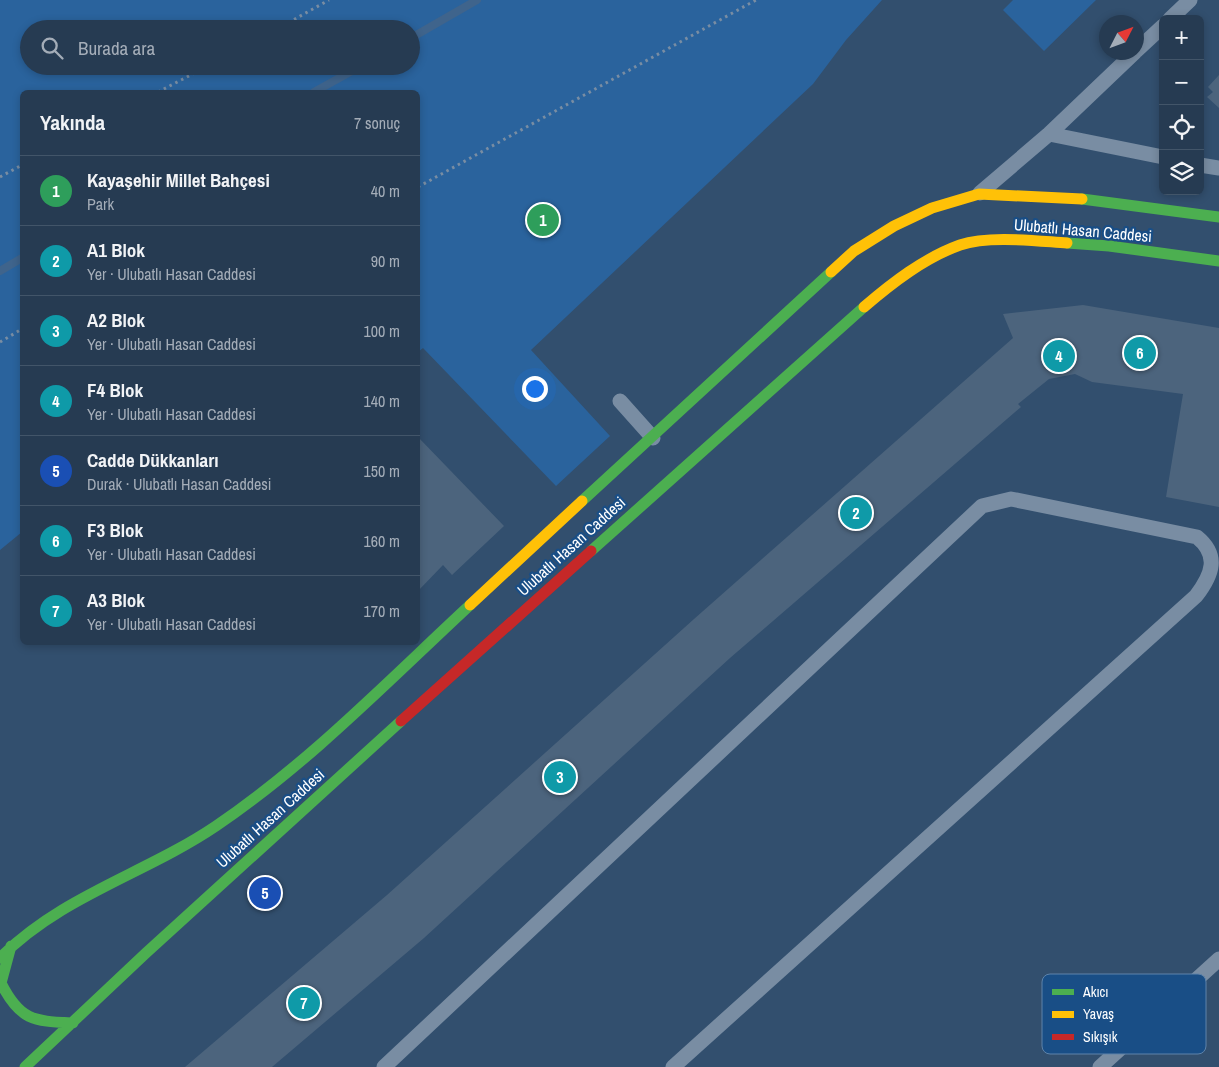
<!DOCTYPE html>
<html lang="tr">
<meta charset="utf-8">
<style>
body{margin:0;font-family:"Archivo Narrow",sans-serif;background:#2e4259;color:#f1f3f6}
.controls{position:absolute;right:15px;top:15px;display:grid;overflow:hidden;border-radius:8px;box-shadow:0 2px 8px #0003}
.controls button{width:45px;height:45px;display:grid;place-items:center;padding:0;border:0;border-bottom:1px solid #425569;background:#263b52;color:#f1f3f6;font:25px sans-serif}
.compass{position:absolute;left:1099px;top:15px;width:45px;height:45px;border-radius:50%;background:#263b52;box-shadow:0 2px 8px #0003;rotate:48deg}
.you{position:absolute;left:534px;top:388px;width:18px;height:18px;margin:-12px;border:4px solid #fff;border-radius:50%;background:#1a73e8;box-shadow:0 0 0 8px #1a73e833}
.badge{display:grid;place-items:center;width:32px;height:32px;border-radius:50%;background:#bca0f2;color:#fff;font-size:16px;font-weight:700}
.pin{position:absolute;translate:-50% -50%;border:2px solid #fff;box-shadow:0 1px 5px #0006}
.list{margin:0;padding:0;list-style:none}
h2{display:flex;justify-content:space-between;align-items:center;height:65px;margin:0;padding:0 20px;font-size:21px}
h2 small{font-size:16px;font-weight:400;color:#a4adb8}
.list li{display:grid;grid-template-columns:32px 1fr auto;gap:15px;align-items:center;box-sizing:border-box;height:70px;padding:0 20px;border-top:1px solid #425569}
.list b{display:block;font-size:19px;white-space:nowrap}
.list p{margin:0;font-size:16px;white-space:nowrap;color:#a4adb8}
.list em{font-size:16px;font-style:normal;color:#a4adb8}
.icon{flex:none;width:28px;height:28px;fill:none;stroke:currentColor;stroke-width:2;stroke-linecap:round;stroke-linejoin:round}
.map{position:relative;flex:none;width:1219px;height:1067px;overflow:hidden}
.search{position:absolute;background:#263b52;box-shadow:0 2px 8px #0003;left:20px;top:20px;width:400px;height:55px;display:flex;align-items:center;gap:12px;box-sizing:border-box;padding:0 18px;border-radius:28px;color:#a4adb8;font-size:19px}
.panel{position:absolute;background:#263b52;box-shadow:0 2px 8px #0003;left:20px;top:90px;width:400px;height:555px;border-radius:8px}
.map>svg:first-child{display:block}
</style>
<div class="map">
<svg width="1219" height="1067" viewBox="0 0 1219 1067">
<rect width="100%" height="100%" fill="#324f6e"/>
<!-- green -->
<path fill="#2a639d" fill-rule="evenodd" d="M0 0H882L846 40 813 84 531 350 610 436 556 486 423 348 418 352V92H22V532L0 550ZM29 29H411V66H29Z
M1013 0H1096L1044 51 1003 10Z"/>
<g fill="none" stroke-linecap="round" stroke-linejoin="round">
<!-- stream -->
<path stroke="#3f648c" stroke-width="8" d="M411 38 477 0
M314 92 361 66
M0 271 22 258"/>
</g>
<!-- building -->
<path fill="#4c647d" d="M1219 75V108L1207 97 1213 92 1208 87Z
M1083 305 1219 328V507L1166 497 1183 394 1092 382 1075 374 1049 379 1018 404 1021 407 730 658 424 938 272 1067H185L387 895 694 619 1013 338 1003 314Z
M418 437 504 526 452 575 443 565 418 591Z"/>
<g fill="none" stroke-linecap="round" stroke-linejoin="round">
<!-- path -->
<path stroke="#798da3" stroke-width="3" stroke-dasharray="2.5 4" stroke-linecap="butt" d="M277 29 329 0
M158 92 208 66
M0 177 22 165
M418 187 756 0
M0 342 22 329"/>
<!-- lane -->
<path stroke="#798da3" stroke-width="15" d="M1170 19 1190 0
M1136 51 1163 26
M1049 134 1163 157
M1200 165 1219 168
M980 193 1049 134 1135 52
M620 401 653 438
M384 1067 982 506 1011 499 1197 537C1219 555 1213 574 1196 596L673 1067
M1100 1067 1219 959"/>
<!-- fast -->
<path stroke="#4caf50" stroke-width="11" d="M1082 199 1219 217
M1067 243 1109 246 1219 261
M582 501 831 272
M591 551 864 307
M11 946 1 983C20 1021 34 1021 73 1023
M0 958C61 896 145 874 216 826 309 763 388 681 470 605
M25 1067 146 953 401 721"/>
<!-- slow -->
<path stroke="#ffc107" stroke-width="11" d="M831 272 854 251 894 226 932 208 979 194 1082 199
M864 307C892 283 924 258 960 245 989 235 1036 241 1067 243
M470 605 582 501"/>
<!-- jam -->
<path stroke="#c62828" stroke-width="11" d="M401 721 591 551"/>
</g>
<g text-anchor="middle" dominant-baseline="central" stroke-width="4.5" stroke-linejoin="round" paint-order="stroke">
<!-- street labels -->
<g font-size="16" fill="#fff" stroke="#194e86">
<text transform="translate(1083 230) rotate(5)">Ulubatlı Hasan Caddesi</text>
<text transform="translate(571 546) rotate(-42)">Ulubatlı Hasan Caddesi</text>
<text transform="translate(270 818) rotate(-42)">Ulubatlı Hasan Caddesi</text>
</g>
</g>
<!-- legend -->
<rect x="1042" y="974" width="164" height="80" rx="8" fill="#194e86" stroke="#5e83aa" stroke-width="1"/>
<rect x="1052" y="989" width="22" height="6" fill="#4caf50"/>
<rect x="1052" y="1011" width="22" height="7" fill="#ffc107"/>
<rect x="1052" y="1034" width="22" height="6" fill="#c62828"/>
<g font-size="14" fill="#fff">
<text x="1083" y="997">Akıcı</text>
<text x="1083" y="1019">Yavaş</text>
<text x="1083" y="1042">Sıkışık</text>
</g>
</svg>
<div class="controls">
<button>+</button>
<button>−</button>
<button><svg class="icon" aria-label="locate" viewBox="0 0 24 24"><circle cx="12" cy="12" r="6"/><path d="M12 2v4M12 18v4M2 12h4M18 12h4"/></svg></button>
<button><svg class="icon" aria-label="layers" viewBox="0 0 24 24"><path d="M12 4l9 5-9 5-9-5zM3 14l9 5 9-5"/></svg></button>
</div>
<svg class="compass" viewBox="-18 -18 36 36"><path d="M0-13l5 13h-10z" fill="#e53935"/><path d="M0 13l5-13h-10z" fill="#a4adb8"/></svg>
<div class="you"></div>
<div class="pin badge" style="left:543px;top:220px;background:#2e9e5b">1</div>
<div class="pin badge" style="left:856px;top:513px;background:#0f9aa8">2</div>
<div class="pin badge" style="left:560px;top:777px;background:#0f9aa8">3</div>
<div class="pin badge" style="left:1059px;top:356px;background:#0f9aa8">4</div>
<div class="pin badge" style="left:265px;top:893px;background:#1a4fb4">5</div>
<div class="pin badge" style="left:1140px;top:353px;background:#0f9aa8">6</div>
<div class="pin badge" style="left:304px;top:1003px;background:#0f9aa8">7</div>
<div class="search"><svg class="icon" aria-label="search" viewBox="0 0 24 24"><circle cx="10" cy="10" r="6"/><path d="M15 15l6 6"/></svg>Burada ara</div>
<section class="panel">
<h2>Yakında<small>7 sonuç</small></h2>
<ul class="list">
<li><span class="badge" style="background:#2e9e5b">1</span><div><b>Kayaşehir Millet Bahçesi</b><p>Park</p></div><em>40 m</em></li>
<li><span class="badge" style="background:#0f9aa8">2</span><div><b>A1 Blok</b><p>Yer · Ulubatlı Hasan Caddesi</p></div><em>90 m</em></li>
<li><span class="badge" style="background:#0f9aa8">3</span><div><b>A2 Blok</b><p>Yer · Ulubatlı Hasan Caddesi</p></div><em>100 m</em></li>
<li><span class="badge" style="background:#0f9aa8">4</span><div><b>F4 Blok</b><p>Yer · Ulubatlı Hasan Caddesi</p></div><em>140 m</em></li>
<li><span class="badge" style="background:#1a4fb4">5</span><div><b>Cadde Dükkanları</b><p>Durak · Ulubatlı Hasan Caddesi</p></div><em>150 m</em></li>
<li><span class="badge" style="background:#0f9aa8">6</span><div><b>F3 Blok</b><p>Yer · Ulubatlı Hasan Caddesi</p></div><em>160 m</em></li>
<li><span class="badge" style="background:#0f9aa8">7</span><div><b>A3 Blok</b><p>Yer · Ulubatlı Hasan Caddesi</p></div><em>170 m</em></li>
</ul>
</section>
</div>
